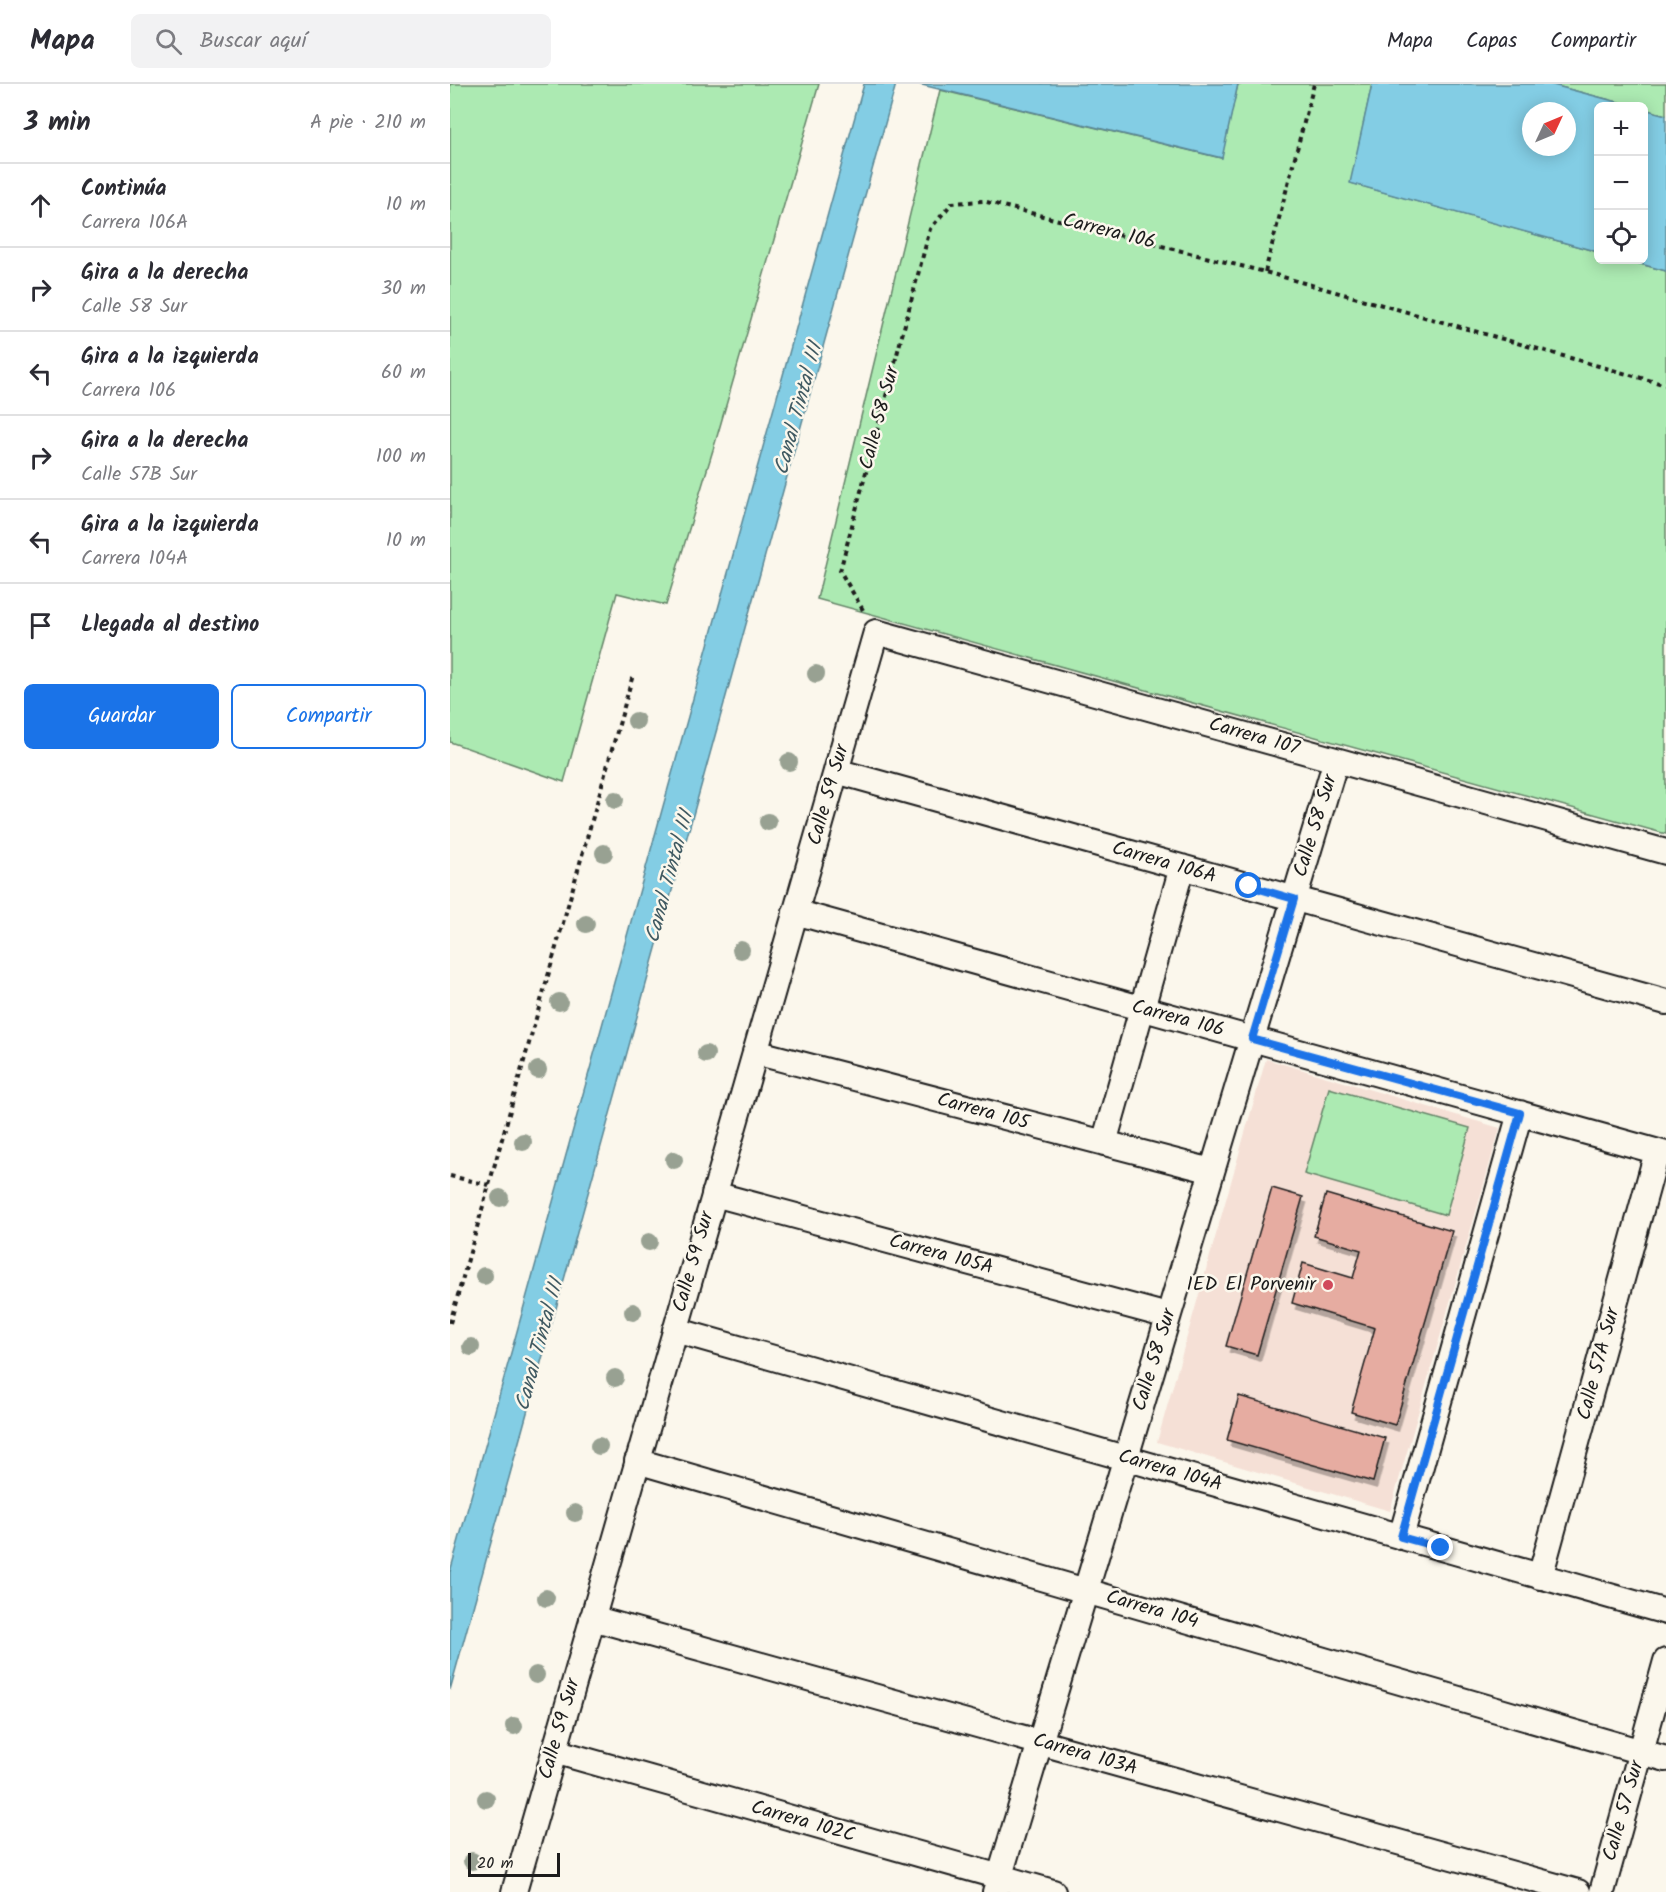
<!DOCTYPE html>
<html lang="es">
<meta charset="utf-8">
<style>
body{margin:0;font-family:Kalam,sans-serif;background:#f2f2f3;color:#2b2b33}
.controls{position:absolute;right:18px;top:18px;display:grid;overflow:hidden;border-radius:9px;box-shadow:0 3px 15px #0003}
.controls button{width:54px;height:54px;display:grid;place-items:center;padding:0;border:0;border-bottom:2px solid #e1e1e2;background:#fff;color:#2b2b33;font:30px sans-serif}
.compass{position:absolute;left:1072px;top:18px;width:54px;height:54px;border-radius:50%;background:#fff;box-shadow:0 3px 15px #0003;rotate:46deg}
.scale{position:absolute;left:18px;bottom:15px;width:92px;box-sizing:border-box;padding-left:6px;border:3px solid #1c1c1c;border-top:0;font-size:16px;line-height:21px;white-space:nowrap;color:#1c1c1c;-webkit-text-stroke:4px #fbf7ec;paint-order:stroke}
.stop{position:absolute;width:18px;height:18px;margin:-14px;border:4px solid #1a73e8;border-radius:50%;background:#fff}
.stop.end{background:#1a73e8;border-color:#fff;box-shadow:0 2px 6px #0008}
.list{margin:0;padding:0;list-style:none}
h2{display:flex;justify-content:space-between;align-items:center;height:78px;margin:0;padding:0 24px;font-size:26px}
h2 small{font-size:20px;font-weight:400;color:#7c7c81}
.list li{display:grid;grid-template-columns:39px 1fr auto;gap:18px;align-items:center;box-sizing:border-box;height:84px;padding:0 24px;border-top:2px solid #e1e1e2}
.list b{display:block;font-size:22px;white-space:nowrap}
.list p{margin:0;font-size:20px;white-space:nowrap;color:#7c7c81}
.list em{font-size:20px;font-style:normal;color:#7c7c81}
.actions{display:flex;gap:12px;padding:18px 24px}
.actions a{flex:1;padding:14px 0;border:2px solid #1a73e8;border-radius:9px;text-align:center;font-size:21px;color:#1a73e8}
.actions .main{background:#1a73e8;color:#fff}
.icon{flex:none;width:33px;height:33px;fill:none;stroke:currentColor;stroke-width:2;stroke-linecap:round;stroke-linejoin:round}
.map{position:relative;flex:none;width:1216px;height:1808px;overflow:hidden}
header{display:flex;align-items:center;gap:36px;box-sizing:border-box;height:84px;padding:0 30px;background:#fff;border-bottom:2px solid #e1e1e2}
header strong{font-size:28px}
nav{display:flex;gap:33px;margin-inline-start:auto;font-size:21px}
.search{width:420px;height:54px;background:#f2f2f3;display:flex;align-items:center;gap:15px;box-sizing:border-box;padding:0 21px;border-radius:9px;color:#7c7c81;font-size:22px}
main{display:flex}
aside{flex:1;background:#fff}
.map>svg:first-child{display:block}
</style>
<header>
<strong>Mapa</strong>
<div class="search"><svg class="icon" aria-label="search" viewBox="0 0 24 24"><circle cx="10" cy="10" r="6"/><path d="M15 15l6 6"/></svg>Buscar aquí</div>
<nav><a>Mapa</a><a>Capas</a><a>Compartir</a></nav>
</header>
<main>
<aside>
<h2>3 min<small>A pie · 210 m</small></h2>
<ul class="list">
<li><svg class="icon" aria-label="ahead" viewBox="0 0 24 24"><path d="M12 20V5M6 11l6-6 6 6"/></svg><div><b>Continúa</b><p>Carrera 106A</p></div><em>10 m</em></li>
<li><svg class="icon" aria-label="right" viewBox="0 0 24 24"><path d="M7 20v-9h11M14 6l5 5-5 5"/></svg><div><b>Gira a la derecha</b><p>Calle 58 Sur</p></div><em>30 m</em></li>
<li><svg class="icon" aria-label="left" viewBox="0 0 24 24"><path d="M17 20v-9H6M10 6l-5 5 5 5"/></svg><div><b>Gira a la izquierda</b><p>Carrera 106</p></div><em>60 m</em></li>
<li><svg class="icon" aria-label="right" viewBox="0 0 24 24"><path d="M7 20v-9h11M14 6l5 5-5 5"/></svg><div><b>Gira a la derecha</b><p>Calle 57B Sur</p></div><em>100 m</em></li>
<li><svg class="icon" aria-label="left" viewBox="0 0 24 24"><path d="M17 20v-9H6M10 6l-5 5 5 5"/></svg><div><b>Gira a la izquierda</b><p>Carrera 104A</p></div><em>10 m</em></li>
<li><svg class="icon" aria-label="arrive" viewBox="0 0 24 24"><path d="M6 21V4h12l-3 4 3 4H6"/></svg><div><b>Llegada al destino</b></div></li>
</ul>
<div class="actions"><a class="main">Guardar</a><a>Compartir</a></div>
</aside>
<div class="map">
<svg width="1216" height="1808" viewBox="0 0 1216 1808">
<defs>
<filter id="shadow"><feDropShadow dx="3.5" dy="6" stdDeviation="0" flood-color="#0004"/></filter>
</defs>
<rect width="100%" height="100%" fill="#fbf7ec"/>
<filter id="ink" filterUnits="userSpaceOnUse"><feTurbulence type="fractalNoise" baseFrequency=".0167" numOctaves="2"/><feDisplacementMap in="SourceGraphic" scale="12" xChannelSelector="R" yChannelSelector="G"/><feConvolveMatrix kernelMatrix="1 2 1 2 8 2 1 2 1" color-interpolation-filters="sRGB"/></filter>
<g filter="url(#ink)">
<!-- built -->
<path fill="#f5e0d6" d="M816 975 1050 1044 940 1427 707 1358Z"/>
<!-- green -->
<path fill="#aceab2" stroke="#648367" stroke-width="1.5" d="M0 0H369L266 356 216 521 167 509 114 698 0 658Z
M788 0H922L901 99 1148 168V176H1176L1216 187V750L367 515 490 6 771 74Z
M1099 0H1216V31L1194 25V22H1183Z
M879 1004 1020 1044 996 1131 854 1090Z"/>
<!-- water -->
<path fill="#83cde4" stroke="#5a8694" stroke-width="1.5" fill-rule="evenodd" d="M414 0H446L0 1606V1488Z
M468 0H788L772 74Z
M922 0H1099L1183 22H1148V168L900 99ZM1081 27H1117V63H1081Z
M1194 25 1216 31V187L1176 176H1194Z"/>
<!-- building -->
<path fill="#e6aca1" stroke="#1c1c1c" stroke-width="1.5" filter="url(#shadow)" d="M822 1104 853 1113 807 1271 776 1262Z
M876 1110 1002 1147 945 1341 901 1328 925 1244 842 1219 853 1179 903 1194 911 1166 864 1152Z
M789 1312 935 1354 923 1398 777 1356Z"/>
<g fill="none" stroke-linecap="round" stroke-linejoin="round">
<!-- street casing -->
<g stroke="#1c1c1c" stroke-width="28">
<path id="street" d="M386 687 1216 918
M345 828 1216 1070
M305 968 762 1087
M654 1059 732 783
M264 1110 718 1232
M225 1246 1216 1528
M187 1377 1216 1675
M951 1453 1070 1029
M1090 1493 1207 1068
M142 1534 1128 1808
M104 1667 603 1808
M64 1808 426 548 1216 768
M545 1808 886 676
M1152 1808 1216 1577"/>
</g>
<!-- path -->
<path stroke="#1c1c1c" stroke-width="4" stroke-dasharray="4.5 4.5" stroke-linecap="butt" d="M815 188 864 0
M413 526 390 487 480 145 502 119 533 117 815 188 1216 301
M0 1092 39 1101
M0 1239 183 591"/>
<!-- street -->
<use href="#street" stroke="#fbf7ec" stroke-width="24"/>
</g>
<!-- trees -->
<g fill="#98a192">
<circle cx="366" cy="590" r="9"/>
<circle cx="186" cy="637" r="9"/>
<circle cx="339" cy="678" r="9"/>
<circle cx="165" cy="716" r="9"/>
<circle cx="318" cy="738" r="9"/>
<circle cx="154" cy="769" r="9"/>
<circle cx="136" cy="840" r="9"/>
<circle cx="291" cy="866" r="9"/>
<circle cx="109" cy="918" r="9"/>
<circle cx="256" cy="970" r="9"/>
<circle cx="88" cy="986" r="9"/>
<circle cx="73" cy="1058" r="9"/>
<circle cx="224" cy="1076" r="9"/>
<circle cx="50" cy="1114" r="9"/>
<circle cx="199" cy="1158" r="9"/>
<circle cx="34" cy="1192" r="9"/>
<circle cx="183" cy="1228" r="9"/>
<circle cx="21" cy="1263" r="9"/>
<circle cx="165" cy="1294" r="9"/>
<circle cx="149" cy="1362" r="9"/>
<circle cx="125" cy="1429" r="9"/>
<circle cx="96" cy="1514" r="9"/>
<circle cx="86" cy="1591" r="9"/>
<circle cx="64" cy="1642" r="9"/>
<circle cx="36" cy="1715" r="9"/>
<circle cx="22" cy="1777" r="9"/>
</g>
</g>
<g fill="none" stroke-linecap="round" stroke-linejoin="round" filter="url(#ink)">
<!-- route -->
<path stroke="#1a73e8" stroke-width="8" d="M799 802 844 815 802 955 1070 1029 951 1453 991 1464"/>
</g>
<!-- markers -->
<circle fill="#d1495b" stroke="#fbf7ec" stroke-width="2" cx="878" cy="1201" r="6"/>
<g text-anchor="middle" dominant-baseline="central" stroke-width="5" stroke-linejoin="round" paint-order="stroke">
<!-- street labels -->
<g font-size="20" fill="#1c1c1c" stroke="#fbf7ec">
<text transform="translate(659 148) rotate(14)">Carrera 106</text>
<text transform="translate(430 334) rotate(-75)">Calle 58 Sur</text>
<text transform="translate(804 653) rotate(16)">Carrera 107</text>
<text transform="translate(379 711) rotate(-74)">Calle 59 Sur</text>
<text transform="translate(866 742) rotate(-73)">Calle 58 Sur</text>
<text transform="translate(714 779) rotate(16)">Carrera 106A</text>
<text transform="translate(728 935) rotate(15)">Carrera 106</text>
<text transform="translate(533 1028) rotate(15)">Carrera 105</text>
<text transform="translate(491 1171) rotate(15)">Carrera 105A</text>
<text transform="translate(244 1178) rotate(-74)">Calle 59 Sur</text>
<text transform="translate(705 1276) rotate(-73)">Calle 58 Sur</text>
<text transform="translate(1149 1280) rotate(-75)">Calle 57A Sur</text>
<text transform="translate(720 1387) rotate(16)">Carrera 104A</text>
<text transform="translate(702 1526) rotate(16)">Carrera 104</text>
<text transform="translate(110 1645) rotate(-74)">Calle 59 Sur</text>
<text transform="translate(635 1671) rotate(16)">Carrera 103A</text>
<text transform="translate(1174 1727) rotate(-74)">Calle 57 Sur</text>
<text transform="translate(353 1738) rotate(16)">Carrera 102C</text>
</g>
<!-- poi labels -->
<g font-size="20" fill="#1c1c1c" stroke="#fbf7ec" text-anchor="end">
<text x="866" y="1201">IED El Porvenir</text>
</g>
<!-- water labels -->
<g font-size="21" font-style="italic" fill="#405a62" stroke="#fbf7ec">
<text transform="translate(349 325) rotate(-75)">Canal Tintal III</text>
<text transform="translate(220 793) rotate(-75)">Canal Tintal III</text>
<text transform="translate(90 1261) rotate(-75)">Canal Tintal III</text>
</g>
</g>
</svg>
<div class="controls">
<button>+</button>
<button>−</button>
<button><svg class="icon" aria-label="locate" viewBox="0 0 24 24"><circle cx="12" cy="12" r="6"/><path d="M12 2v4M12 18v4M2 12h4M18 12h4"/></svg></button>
</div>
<svg class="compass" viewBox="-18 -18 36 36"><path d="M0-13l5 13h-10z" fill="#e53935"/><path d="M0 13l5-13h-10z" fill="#7c7c81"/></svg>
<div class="scale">20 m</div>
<div class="stop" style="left:799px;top:802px"></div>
<div class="stop end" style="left:991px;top:1464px"></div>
</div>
</main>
